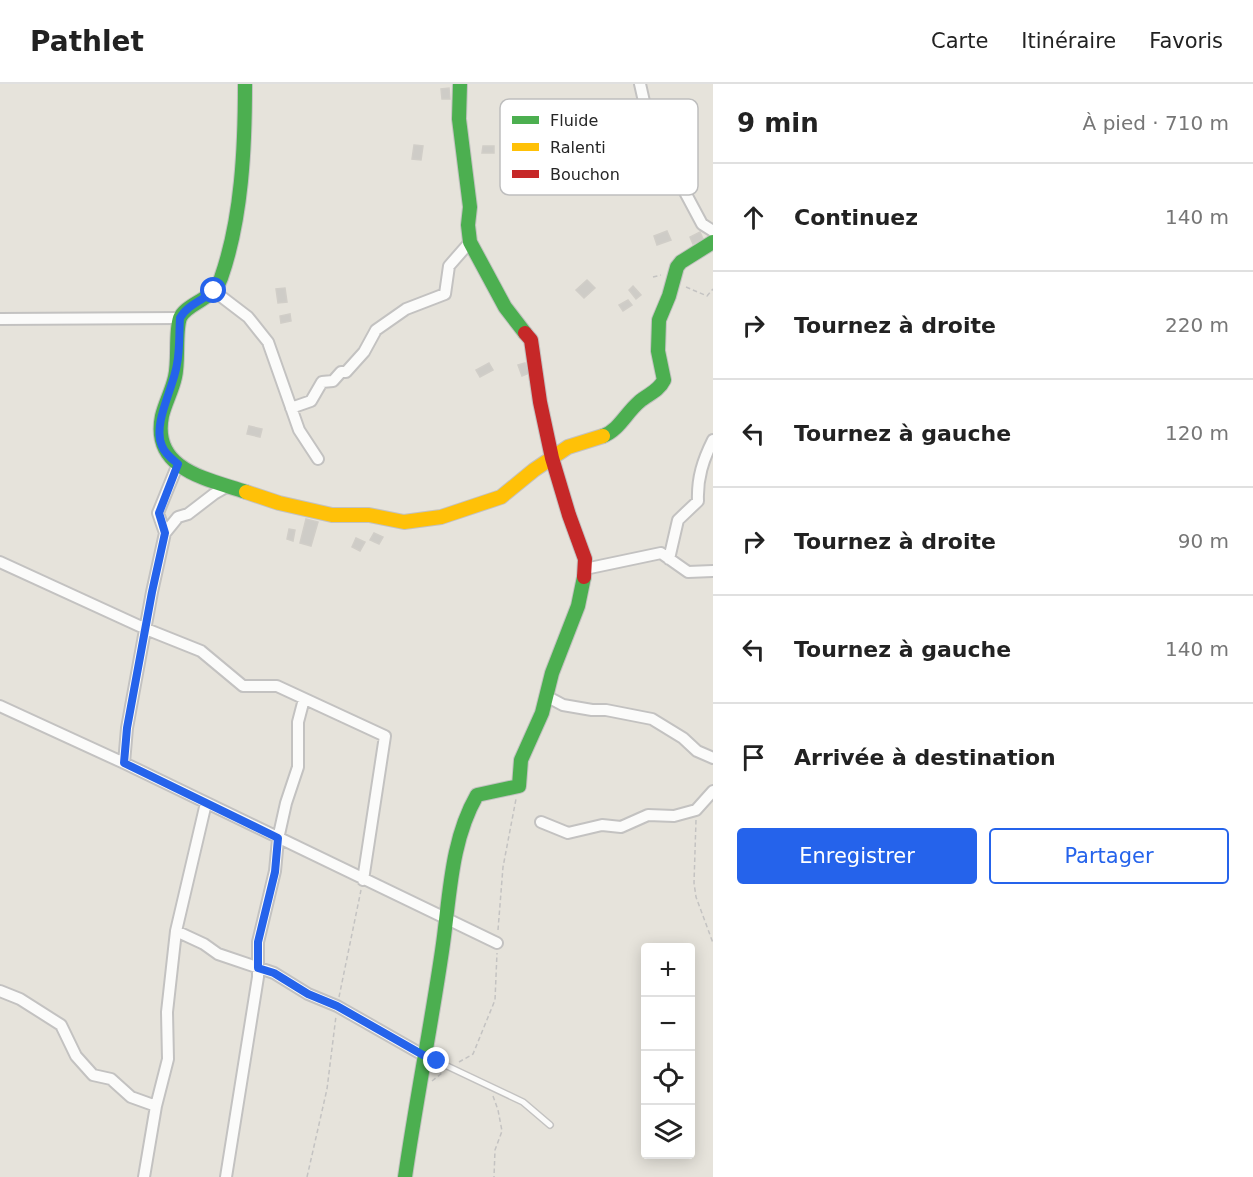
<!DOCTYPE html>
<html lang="fr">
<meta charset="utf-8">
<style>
body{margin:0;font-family:"DejaVu Sans",sans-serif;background:#f6f6f6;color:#222}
.controls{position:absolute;right:18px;bottom:18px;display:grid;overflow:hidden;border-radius:6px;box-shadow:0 3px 15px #0003}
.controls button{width:54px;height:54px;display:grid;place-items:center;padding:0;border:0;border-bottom:2px solid #e0e0e0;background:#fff;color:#222;font:30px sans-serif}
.stop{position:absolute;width:18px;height:18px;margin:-14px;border:4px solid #2563eb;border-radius:50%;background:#fff}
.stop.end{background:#2563eb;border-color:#fff;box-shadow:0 2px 6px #0008}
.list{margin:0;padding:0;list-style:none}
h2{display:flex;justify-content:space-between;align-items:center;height:78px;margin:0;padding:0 24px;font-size:26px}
h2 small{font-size:20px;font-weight:400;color:#767676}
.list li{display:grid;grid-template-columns:39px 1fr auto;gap:18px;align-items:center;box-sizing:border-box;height:108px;padding:0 24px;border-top:2px solid #e0e0e0}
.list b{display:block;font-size:22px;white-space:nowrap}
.list em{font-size:20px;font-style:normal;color:#767676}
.actions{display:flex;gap:12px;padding:18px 24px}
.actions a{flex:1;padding:14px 0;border:2px solid #2563eb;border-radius:6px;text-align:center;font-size:21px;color:#2563eb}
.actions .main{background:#2563eb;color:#fff}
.icon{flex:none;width:33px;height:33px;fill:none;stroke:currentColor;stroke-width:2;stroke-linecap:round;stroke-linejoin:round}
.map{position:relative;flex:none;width:713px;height:1093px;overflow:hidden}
header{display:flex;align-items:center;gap:36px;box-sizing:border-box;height:84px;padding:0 30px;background:#fff;border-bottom:2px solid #e0e0e0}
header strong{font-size:28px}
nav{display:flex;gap:33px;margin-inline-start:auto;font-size:21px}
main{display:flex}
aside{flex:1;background:#fff}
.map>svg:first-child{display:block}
</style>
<header>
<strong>Pathlet</strong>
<nav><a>Carte</a><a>Itinéraire</a><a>Favoris</a></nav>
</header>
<main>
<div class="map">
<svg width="713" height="1093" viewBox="0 0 713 1093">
<rect width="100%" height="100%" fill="#e6e3db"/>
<!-- building -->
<path fill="#ceccc7" stroke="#d1cec8" stroke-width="1.5" d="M449 4 450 15H442L441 5Z
M414 61 423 62 421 76 412 75Z
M483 62H494V69H482Z
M667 147 671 156 657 161 654 152Z
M700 148 703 155 693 160 690 153Z
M587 196 595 204 584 214 576 206Z
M633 202 641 211 636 215 629 206Z
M285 204 287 218 278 219 276 205Z
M628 216 632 221 623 227 619 221Z
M290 230 291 237 281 239 280 232Z
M489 279 493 286 480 293 476 286Z
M525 279 529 289 522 292 518 281Z
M249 342 262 345 260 353 247 350Z
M306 435 318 438 311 462 300 459Z
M289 445 295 446 293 457 287 455Z
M374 449 383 453 379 460 370 456Z
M356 454 365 458 360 467 352 463Z"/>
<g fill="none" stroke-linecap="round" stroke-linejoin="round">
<!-- lane casing -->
<g stroke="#c3c2c1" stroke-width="8">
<path id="lane" d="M426 972 523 1018 550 1041"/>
</g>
<!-- street casing -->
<g stroke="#c3c2c1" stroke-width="14">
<path id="street" d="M640 0 648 35 655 52 702 140 713 147
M214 207 248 233 268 258 299 346 318 375
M0 235 180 234
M291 324 311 317 322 298 333 297 341 288H346L364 268 376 246 406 225 445 210 449 182 470 158
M165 449 158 429 178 380
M669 475 678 436 698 417C697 394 703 376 713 356
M0 478 146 545 201 567 243 602H277L385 652 363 796
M585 485 661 469 688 488 713 487
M546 612 563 621 592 626H606L652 635 683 654 697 667 713 674
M0 622 124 679 497 859
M124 679 127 644 152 508 165 449 178 433 188 430 214 410 228 402
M541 738 568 749 602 741 621 743 648 731 674 732 696 726 713 707
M176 847 204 860 218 870 274 889 308 910 337 922 423 971
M0 907 20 915 61 941 76 972 93 991 111 995 131 1013 156 1022
M144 1093 156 1022 168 975 167 928 176 847 206 719
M226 1093 258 893V858L275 787 278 755 286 719 298 683V638L304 615"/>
</g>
<!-- fast casing -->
<g stroke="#c3c2c1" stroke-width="16">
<path id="fast" d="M245 0C245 63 242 134 221 194 213 217 186 219 180 234 175 248 179 277 175 293 172 307 165 319 162 332 151 386 208 395 246 408
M460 0 459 35 470 123 468 141 470 158 505 223 525 249
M603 352C619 346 626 329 639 318 648 310 658 308 664 296L658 267 659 236 669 212 677 183 681 178 713 158
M405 1093C416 1017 431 942 442 867 450 814 450 758 477 711L519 702 521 676 542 629 552 589 578 522 584 493"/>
</g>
<!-- slow casing -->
<g stroke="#c3c2c1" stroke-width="16">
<path id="slow" d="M246 408 279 419 332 431H369L404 438 441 433 501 413 534 386 568 363 603 352"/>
</g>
<!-- jam casing -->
<g stroke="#c3c2c1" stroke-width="16">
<path id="jam" d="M525 249 531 256 540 318 552 374 569 431 585 475 584 493"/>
</g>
<!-- path -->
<path stroke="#c4c3c2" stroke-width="1.5" stroke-dasharray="4.5 3" stroke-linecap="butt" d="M653 193 661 191
M686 203 707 212 713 205
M696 736 694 799 696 813 713 859
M498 846 503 783 516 715
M339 913 361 806
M459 978 473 970 495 916 497 869
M432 997 442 989
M493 1012 498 1026 502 1047 495 1066 494 1093
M307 1093 327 1005 336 932"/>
<!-- lane -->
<use href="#lane" stroke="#fbfbfa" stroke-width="5"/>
<!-- street -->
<use href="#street" stroke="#fbfbfa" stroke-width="10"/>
<!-- fast -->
<use href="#fast" stroke="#4caf50" stroke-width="14"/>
<!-- slow -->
<use href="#slow" stroke="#ffc107" stroke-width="14"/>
<!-- jam -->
<use href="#jam" stroke="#c62828" stroke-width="14"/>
</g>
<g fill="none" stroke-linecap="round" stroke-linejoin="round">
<!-- route -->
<path stroke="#2563eb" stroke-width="8" d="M214 207C203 216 187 221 180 234 179 249 180 265 177 280 174 303 152 340 162 362 165 370 172 375 178 380L159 429 165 449 152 508 127 644 124 679 278 754 275 788 258 858V884L274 889 308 910 337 922 423 971 437 977"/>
</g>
<!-- legend -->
<rect x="500" y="15" width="198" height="96" rx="9" fill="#fff" stroke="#bebebe" stroke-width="1.5"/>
<rect x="512" y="32" width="27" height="8" fill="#4caf50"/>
<rect x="512" y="59" width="27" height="8" fill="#ffc107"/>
<rect x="512" y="86" width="27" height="8" fill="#c62828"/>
<g font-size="16" fill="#262626">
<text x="550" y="42">Fluide</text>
<text x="550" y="69">Ralenti</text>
<text x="550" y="96">Bouchon</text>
</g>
</svg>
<div class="controls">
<button>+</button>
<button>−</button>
<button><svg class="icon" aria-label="locate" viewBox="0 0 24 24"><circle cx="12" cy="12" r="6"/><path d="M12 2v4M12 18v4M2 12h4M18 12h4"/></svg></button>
<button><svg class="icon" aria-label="layers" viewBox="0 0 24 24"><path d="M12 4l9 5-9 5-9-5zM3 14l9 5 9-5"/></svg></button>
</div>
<div class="stop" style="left:214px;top:207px"></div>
<div class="stop end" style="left:437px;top:977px"></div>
</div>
<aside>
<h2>9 min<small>À pied · 710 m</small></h2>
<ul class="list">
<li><svg class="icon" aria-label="ahead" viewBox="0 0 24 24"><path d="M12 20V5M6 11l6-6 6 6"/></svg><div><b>Continuez</b></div><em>140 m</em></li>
<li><svg class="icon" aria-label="right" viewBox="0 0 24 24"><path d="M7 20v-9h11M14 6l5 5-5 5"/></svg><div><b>Tournez à droite</b></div><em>220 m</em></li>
<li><svg class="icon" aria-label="left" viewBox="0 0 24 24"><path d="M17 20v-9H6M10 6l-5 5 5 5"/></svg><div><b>Tournez à gauche</b></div><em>120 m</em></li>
<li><svg class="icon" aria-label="right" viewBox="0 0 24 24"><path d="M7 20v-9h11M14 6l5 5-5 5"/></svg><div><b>Tournez à droite</b></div><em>90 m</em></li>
<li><svg class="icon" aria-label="left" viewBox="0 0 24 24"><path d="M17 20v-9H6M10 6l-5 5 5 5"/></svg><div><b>Tournez à gauche</b></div><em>140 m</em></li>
<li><svg class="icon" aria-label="arrive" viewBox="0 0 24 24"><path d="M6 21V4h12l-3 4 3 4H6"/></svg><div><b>Arrivée à destination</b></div></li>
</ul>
<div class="actions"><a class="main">Enregistrer</a><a>Partager</a></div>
</aside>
</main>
